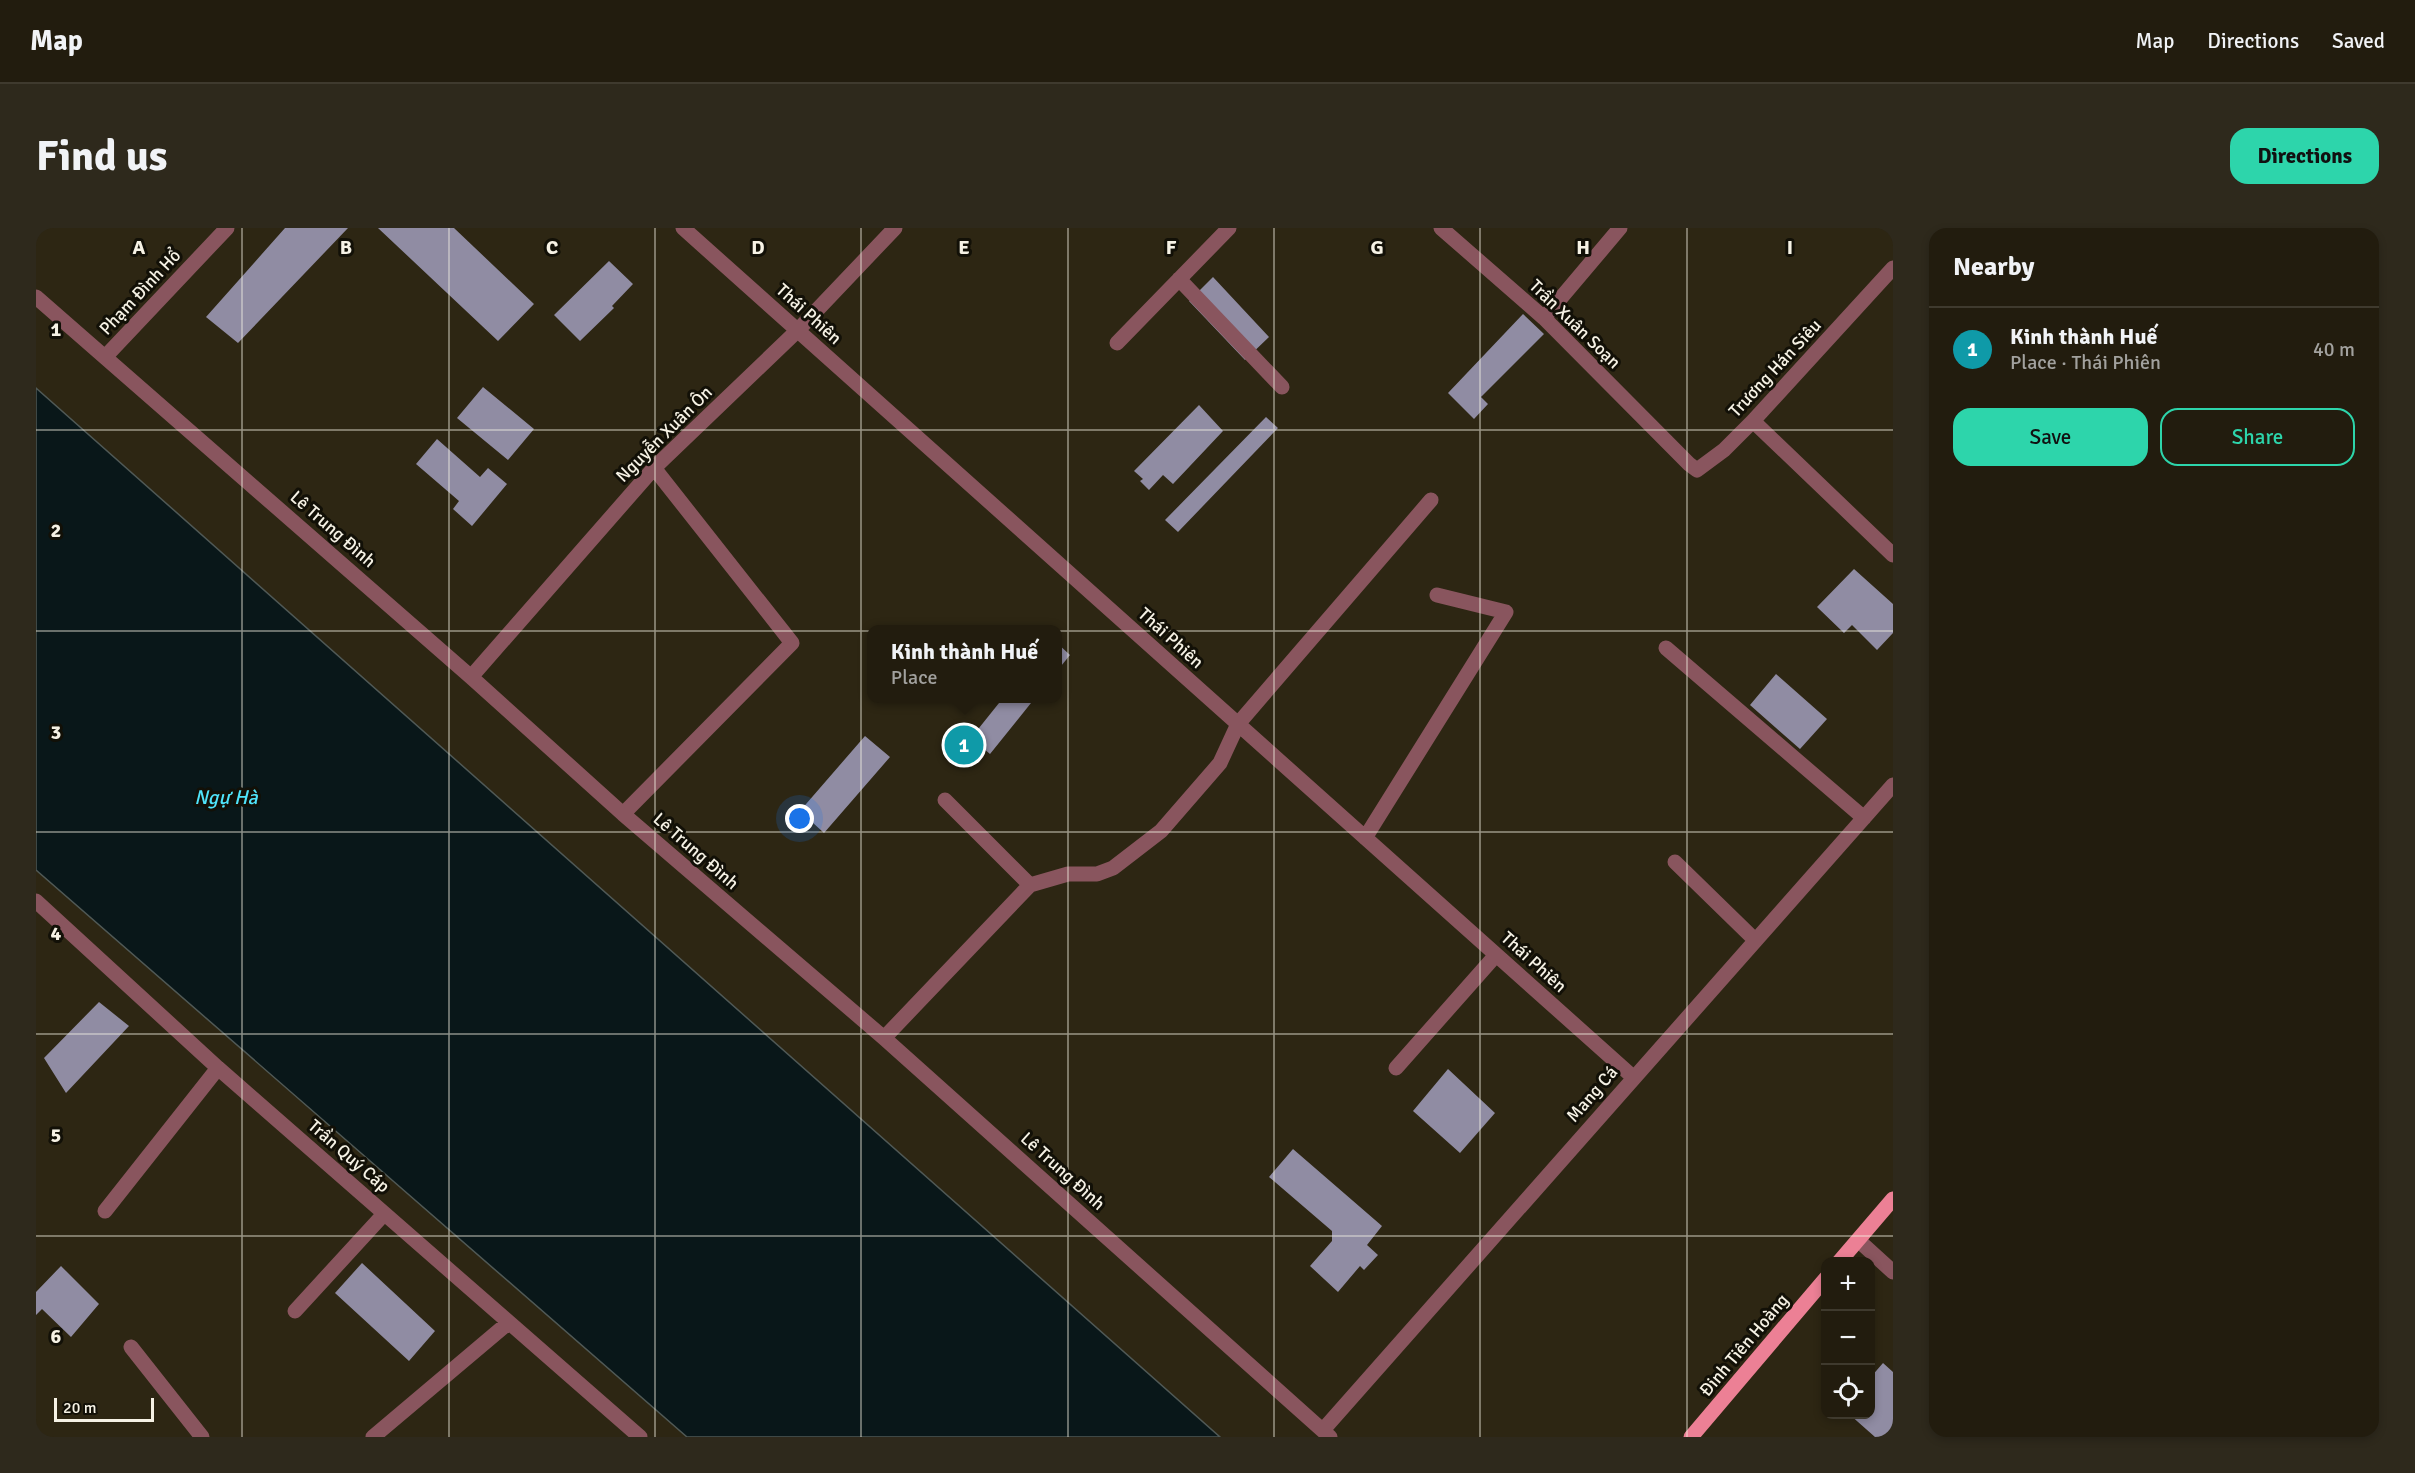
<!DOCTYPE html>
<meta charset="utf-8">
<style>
body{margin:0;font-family:Signika,sans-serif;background:#2e291c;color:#f1f3f6}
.controls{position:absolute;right:18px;bottom:18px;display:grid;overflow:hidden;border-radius:12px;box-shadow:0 3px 9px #0003}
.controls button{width:54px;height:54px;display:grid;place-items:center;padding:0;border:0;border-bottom:2px solid #3f3a2e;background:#221c0e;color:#f1f3f6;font:30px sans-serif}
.scale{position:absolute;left:18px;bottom:15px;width:100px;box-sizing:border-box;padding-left:6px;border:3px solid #f6f2e5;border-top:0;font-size:16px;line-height:21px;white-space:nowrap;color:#f6f2e5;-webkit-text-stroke:4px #121007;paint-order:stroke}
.you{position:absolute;left:764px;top:591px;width:21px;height:21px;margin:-15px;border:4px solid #fff;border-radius:50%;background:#1a73e8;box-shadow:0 0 0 9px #1a73e833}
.badge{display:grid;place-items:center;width:39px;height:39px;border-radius:50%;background:#2dd5ab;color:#fff;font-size:20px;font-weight:700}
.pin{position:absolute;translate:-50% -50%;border:3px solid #fff;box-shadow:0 2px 6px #0006}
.popup{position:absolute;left:831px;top:397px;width:195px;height:78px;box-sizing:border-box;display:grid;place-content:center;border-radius:12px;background:#221c0e;filter:drop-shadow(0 2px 4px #0005);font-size:20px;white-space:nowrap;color:#a2a19e}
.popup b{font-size:22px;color:#f1f3f6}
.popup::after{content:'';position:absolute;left:50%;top:100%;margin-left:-12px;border:12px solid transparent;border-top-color:#221c0e}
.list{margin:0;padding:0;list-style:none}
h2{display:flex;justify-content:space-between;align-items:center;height:78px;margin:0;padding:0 24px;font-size:26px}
h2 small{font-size:20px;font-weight:400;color:#a2a19e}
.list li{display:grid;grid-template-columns:39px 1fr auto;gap:18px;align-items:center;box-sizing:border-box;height:84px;padding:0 24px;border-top:2px solid #3f3a2e}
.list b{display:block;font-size:22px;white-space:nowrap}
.list p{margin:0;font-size:20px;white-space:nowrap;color:#a2a19e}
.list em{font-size:20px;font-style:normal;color:#a2a19e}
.actions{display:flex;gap:12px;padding:18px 24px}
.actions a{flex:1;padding:14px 0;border:2px solid #2dd5ab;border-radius:18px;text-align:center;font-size:21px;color:#2dd5ab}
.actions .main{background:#2dd5ab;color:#111}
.icon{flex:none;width:33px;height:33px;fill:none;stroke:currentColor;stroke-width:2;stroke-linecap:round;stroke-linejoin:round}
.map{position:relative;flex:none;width:1857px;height:1209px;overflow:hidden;border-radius:18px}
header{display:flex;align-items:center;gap:36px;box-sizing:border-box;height:84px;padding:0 30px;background:#221c0e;border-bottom:2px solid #3f3a2e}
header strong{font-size:28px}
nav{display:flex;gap:33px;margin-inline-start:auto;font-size:21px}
.intro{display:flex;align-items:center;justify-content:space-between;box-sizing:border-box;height:144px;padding:0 36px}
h1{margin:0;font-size:42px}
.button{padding:15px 27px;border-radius:18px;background:#2dd5ab;color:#111;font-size:21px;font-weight:700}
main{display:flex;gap:36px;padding:0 36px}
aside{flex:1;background:#221c0e;border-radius:18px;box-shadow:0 3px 9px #0003}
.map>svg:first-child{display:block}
</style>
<header>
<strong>Map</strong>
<nav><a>Map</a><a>Directions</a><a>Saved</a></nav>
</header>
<div class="intro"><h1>Find us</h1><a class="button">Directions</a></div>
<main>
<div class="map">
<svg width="1857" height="1209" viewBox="0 0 1857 1209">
<rect width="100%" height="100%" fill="#2d2613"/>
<!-- water -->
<path fill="#091719" stroke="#505956" stroke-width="1.5" d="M0 160 1184 1209H651L0 642Z"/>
<!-- building -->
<path fill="#908ca3" d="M249 0H312L202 115 170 89Z
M342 0H418L498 76 462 113Z
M573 33 597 56 576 78 578 80 544 113 518 87Z
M1177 49 1233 109 1209 132 1153 73Z
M1487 86 1508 106 1445 169 1452 176 1438 191 1412 165Z
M447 159 498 201 472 232 421 190Z
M1163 177 1187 203 1137 256 1127 247 1113 262 1104 253 1107 251 1098 243Z
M1230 189 1242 200 1142 304 1129 292Z
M401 211 444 249 452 240 471 256 436 298 417 281 423 273 380 236Z
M1818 341 1857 376V405L1841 422 1816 397 1808 405 1781 379Z
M1021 415 1034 427 1021 443Z
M1740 446 1791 491 1764 521 1714 477Z
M967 470H999L954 526 935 510Z
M829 508 854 529 788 605 764 583Z
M63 774 93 798 30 865 8 830Z
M1412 841 1459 885 1424 925 1377 883Z
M1257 921 1346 998 1331 1017 1342 1027 1328 1042 1324 1038 1302 1064 1274 1038 1296 1013V1003L1233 949Z
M326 1035 399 1103 373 1133 299 1065Z
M25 1038 63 1076 35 1109 6 1081 0 1087V1064Z
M1847 1135 1857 1144V1209H1839L1813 1186H1834V1150Z"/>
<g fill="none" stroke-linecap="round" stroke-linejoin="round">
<!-- minor -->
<path stroke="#89555e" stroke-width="15" d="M647 0 1597 849
M1405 0 1508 90 1653 236 1661 242 1688 222 1717 193 1857 40
M1143 51 1246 159
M0 69 435 449 587 586 848 810 1294 1209
M1508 90 1584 0
M1081 115 1193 0
M70 128 191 0
M1717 193 1857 327
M1630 420 1828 590
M435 449 618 240 762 102 859 0
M909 572 994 657
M587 586 756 415 618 240
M1329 610 1470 384 1401 367
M1639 634 1719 712
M0 673 182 840 604 1209
M848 810 994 657 1032 646H1061L1077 640 1125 603 1184 535 1202 496 1395 272
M1360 840 1460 727
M69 983 182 840
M1822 1012 1857 1044
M259 1083 348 986
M95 1119 166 1209
M1287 1202 1857 557
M337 1209 472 1095"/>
<!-- major -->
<path stroke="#ec8095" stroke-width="15" d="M1803 1034 1857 971
M1655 1209 1790 1050"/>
</g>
<!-- grid -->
<path fill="none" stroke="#f6f2e5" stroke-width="1.5" stroke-opacity="0.55" d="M206 0V1209M413 0V1209M619 0V1209M825 0V1209M1032 0V1209M1238 0V1209M1444 0V1209M1651 0V1209M0 202H1857M0 403H1857M0 604H1857M0 806H1857M0 1008H1857"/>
<g text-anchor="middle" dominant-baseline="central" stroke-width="6" stroke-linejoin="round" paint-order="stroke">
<!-- street labels -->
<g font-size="18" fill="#f6f2e5" stroke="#121007">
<text transform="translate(104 64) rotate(-47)">Phạm Đình Hổ</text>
<text transform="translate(773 86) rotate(42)">Thái Phiên</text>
<text transform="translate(1539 96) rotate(44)">Trần Xuân Soạn</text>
<text transform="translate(1739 140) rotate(-47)">Trương Hán Siêu</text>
<text transform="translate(628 206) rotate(-45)">Nguyễn Xuân Ôn</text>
<text transform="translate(297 301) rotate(41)">Lê Trung Đình</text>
<text transform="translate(1135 410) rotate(42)">Thái Phiên</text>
<text transform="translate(660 623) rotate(41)">Lê Trung Đình</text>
<text transform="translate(1498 734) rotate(42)">Thái Phiên</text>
<text transform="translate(1556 866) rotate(-49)">Mang Cá</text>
<text transform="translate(313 928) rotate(41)">Trần Quý Cáp</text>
<text transform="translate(1027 943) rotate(42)">Lê Trung Đình</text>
<text transform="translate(1708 1117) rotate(-50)">Đinh Tiên Hoàng</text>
</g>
<!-- water labels -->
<g font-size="20" font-style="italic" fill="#4fe4fb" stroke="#121007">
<text x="190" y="569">Ngự Hà</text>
</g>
</g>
<g font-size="20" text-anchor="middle" font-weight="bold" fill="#f6f2e5" stroke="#121007" stroke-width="6" stroke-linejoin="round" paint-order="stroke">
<text x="103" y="26">A</text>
<text x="310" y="26">B</text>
<text x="516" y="26">C</text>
<text x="722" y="26">D</text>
<text x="928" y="26">E</text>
<text x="1135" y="26">F</text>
<text x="1341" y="26">G</text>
<text x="1547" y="26">H</text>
<text x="1754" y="26">I</text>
<text x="20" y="108">1</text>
<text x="20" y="309">2</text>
<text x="20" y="511">3</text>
<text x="20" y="712">4</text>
<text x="20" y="914">5</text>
<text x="20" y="1115">6</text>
</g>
</svg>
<div class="controls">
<button>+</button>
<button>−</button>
<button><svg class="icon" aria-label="locate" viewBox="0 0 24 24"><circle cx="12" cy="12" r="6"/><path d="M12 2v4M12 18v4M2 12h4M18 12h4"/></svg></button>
</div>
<div class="scale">20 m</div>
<div class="you"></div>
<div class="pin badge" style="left:928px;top:517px;background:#0f9aa8">1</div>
<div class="popup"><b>Kinh thành Huế</b>Place</div>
</div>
<aside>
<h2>Nearby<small></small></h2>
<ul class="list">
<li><span class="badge" style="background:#0f9aa8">1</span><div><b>Kinh thành Huế</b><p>Place · Thái Phiên</p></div><em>40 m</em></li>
</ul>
<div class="actions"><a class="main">Save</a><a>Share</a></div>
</aside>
</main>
